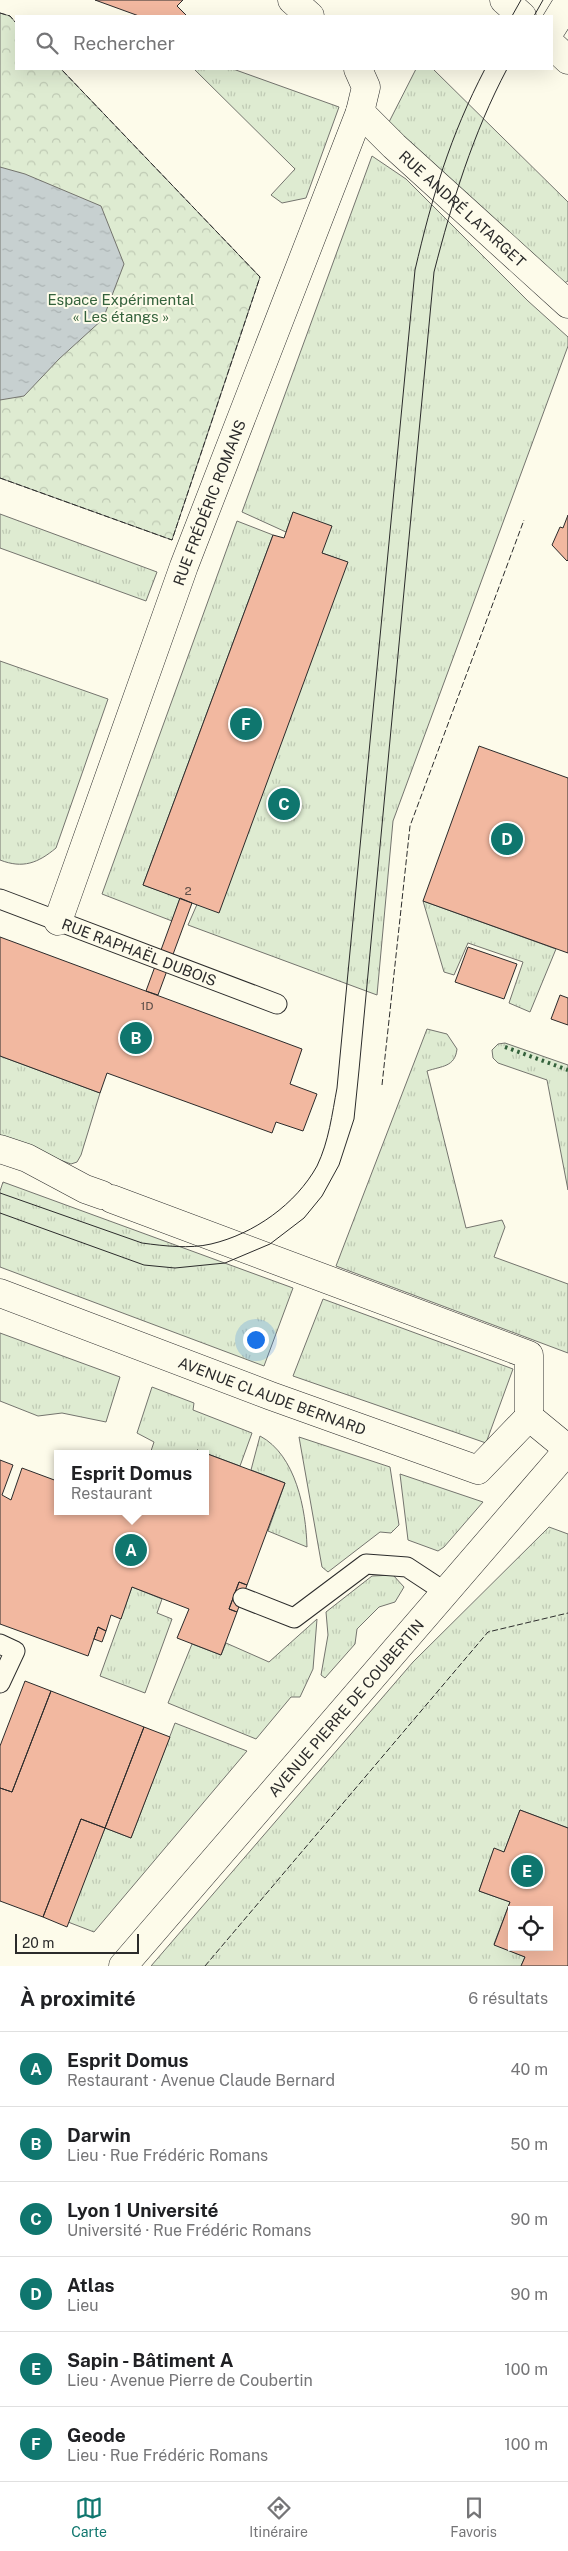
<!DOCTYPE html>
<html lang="fr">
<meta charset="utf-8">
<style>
body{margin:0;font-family:"Public Sans",sans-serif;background:#f2f2f2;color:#202124}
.controls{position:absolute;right:15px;bottom:15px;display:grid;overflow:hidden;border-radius:0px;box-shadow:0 5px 20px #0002}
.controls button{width:45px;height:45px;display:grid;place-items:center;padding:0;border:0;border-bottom:1px solid #e0e0e0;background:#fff;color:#202124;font:25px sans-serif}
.scale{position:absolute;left:15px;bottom:12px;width:124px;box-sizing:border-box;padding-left:5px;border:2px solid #2b2b2b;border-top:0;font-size:14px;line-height:18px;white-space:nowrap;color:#2b2b2b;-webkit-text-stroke:4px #fdfbea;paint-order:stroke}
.you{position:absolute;left:255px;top:1339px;width:18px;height:18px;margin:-12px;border:4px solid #fff;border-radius:50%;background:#1a73e8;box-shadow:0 0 0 8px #1a73e833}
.badge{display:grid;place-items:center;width:32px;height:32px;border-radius:50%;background:#0f766e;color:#fff;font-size:16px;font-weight:700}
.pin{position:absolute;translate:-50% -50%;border:2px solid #fff;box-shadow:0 1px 5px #0006}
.popup{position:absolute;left:54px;top:1450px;width:155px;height:65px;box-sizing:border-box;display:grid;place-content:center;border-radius:0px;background:#fff;filter:drop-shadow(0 1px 4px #0005);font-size:16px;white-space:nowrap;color:#757577}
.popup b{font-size:19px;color:#202124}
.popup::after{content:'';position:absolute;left:50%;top:100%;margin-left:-10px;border:10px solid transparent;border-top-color:#fff}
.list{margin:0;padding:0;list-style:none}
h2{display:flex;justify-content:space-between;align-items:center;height:65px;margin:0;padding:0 20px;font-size:21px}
h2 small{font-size:16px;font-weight:400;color:#757577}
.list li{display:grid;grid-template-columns:32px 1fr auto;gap:15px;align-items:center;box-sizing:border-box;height:75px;padding:0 20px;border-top:1px solid #e0e0e0}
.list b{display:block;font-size:19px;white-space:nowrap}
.list p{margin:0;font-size:16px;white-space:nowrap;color:#757577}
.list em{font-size:16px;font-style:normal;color:#757577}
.icon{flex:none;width:28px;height:28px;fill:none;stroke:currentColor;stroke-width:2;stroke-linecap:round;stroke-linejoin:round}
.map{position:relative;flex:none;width:568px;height:1966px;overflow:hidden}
.search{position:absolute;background:#fff;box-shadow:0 5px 20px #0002;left:15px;right:15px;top:15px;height:55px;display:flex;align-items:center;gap:12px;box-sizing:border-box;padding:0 18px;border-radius:0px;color:#757577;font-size:19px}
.sheet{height:515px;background:#fff}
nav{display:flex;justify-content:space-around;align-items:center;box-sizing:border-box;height:70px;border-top:1px solid #e0e0e0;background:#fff;font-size:14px;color:#757577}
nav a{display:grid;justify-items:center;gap:2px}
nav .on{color:#0f766e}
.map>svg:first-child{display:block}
</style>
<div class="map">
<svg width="568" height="1966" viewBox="0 0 568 1966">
<defs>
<pattern id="grass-tufts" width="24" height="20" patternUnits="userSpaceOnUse" patternTransform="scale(1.25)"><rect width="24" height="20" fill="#deebd1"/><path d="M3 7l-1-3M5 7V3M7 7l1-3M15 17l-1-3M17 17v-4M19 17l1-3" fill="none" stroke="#bfcab4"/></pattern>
<pattern id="park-crowns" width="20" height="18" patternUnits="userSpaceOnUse" patternTransform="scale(1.25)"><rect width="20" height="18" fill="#deebd1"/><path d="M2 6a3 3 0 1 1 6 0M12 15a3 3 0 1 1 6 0" fill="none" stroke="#bfcab4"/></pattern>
<pattern id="water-ripples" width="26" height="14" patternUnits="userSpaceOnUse" patternTransform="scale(1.25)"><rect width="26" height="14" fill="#c7d0d0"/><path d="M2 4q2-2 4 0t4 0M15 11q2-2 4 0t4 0" fill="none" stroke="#abb3b3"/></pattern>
</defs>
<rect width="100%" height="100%" fill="#fdfbea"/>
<!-- grass -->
<path fill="url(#grass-tufts)" stroke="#74746e" d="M194 69H233L339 107 306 198 282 203 271 195 295 169Z
M416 69H433L568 202V281L557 287 388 124Z
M372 156 406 179 528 301 568 337V346L393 821 377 995 188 925 347 562 322 553 293 513 286 532 242 512Z
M0 514 157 572 146 601 0 548Z
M237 521 273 535 143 885 180 898 172 921 102 894Z
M0 661 108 699 56 848C38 863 23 869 0 860Z
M423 901 556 949 530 1012 509 1003 523 962 468 943 454 975 444 972Z
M427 1029 447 1034 457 1049C455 1067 442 1066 427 1071L466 1228 502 1220 505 1227 494 1257 568 1284V1353L336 1266Z
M505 1043 568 1065V1190L547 1080 498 1063 493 1058 492 1050 498 1044Z
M0 1056 100 1093 81 1155 77 1162 71 1164 0 1138Z
M3 1182 293 1288 264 1366 0 1267V1191Z
M323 1299 513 1369 486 1443 293 1376Z
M0 1333 120 1377 106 1422 62 1413 38 1416 0 1401Z
M152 1387 194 1403 193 1410 252 1433 240 1466 197 1450 195 1454H150L154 1442 137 1433Z
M260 1436C296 1455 306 1510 307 1547L268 1531 285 1483 251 1470Z
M299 1437 390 1467 399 1525 391 1533 380 1532 328 1572 322 1567Z
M400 1474 483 1502 444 1547 438 1551 408 1540Z
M549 1527 568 1534V1828L520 1810 504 1852 494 1849 479 1891 510 1902 494 1944 525 1957 521 1966H151L413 1662Z
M393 1575 404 1587 395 1602 379 1607 357 1629 355 1644 325 1678 321 1675 328 1635 326 1612 372 1576Z
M132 1587 162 1599 157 1613 172 1619 145 1693 100 1676Z
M317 1619 313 1669 300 1697H291L256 1739 168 1703 192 1644 221 1655 226 1643 269 1662Z
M175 1723 247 1751 94 1932 68 1922 105 1828 131 1838Z"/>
<!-- park -->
<path fill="url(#park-crowns)" stroke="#74746e" d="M0 13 10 16 16 23V69H61L260 277 172 540 0 478Z"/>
<!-- water -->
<path fill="url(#water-ripples)" stroke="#74746e" d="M0 167 25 174 101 206 124 264 103 319 59 359 24 396 0 400Z"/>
<!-- building -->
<path fill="#f2b8a0" stroke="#2b2b2b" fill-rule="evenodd" d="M95 0H183L177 6 187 16H139Z
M293 512 332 526 322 553 348 562 219 913 143 885 273 535 284 538Z
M568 515V560L567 561 552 545 560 527 563 528Z
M479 746 568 778V953L423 901Z
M180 898 192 903 158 995 146 991Z
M0 937 302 1049 290 1084 317 1094 303 1131 276 1122 272 1133 107 1073 100 1093 0 1056Z
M468 947 517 964 504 999 455 982Z
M560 995 568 998V1025L551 1019Z
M197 1450 285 1483 247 1585 239 1582 229 1609 237 1612 221 1655 177 1638 189 1609 132 1587 121 1619 111 1615 106 1631 98 1627 88 1656 0 1624V1460L13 1465 2 1495 11 1500 22 1468 57 1481V1511H205V1454H195Z
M239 1582 247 1585 237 1612 229 1609Z
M98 1627 106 1631 102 1642 94 1639Z
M25 1681 51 1691 12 1792 0 1788V1746Z
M51 1691 144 1727 105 1828 81 1819 43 1917 0 1901V1788L12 1792Z
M144 1727 170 1737 131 1838 105 1828Z
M520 1810 568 1828V1966H521L525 1957 494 1945 510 1902 479 1891 494 1848 504 1852ZM512 1910H549V1947H512Z
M81 1819 105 1828 67 1927 43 1917Z"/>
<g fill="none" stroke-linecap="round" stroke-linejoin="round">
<!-- service casing -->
<g stroke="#2b2b2b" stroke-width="21">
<g id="service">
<path id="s1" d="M0 899 277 1004"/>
<path d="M243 1598 294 1618 366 1564 407 1567 445 1592"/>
<path d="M0 1644 15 1651 0 1683"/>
</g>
</g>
<!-- pedestrian casing -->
<g stroke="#2b2b2b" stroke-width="29">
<g id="pedestrian">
<path d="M0 1149 27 1158 85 1189 102 1195"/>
<path d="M112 1199 529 1355V1417"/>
<path id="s2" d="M0 1293 271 1396 478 1470 529 1417 568 1449"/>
</g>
</g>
<!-- minor casing -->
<g stroke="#2b2b2b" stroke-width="29">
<g id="minor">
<path d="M292 0 310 16"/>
<path id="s3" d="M360 112 394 146 568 304"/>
<path id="s4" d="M58 921 184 566 360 112 366 87 358 69"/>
<path id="s5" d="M123 1966 568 1450"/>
</g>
</g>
<!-- tertiary casing -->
<g stroke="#2b2b2b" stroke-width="29">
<path id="tertiary" d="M504 0 522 16
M552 28 568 2
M552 45 568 60"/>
</g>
<!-- service -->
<use href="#service" stroke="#fdfbea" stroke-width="19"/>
<!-- pedestrian -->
<use href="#pedestrian" stroke="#fdfbea" stroke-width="28"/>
<!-- minor -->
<use href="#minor" stroke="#fdfbea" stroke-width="28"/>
<!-- tertiary -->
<use href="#tertiary" stroke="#fdfbea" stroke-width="28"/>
<!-- tram -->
<path stroke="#2b2b2b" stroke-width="1" d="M512 16 521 0
M534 16 543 0
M0 1193 142 1243C164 1246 190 1249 211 1244 254 1234 296 1204 317 1166 329 1141 332 1114 337 1088L415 270C432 197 450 136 485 69
M0 1213 144 1265 175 1268 225 1263 270 1244 304 1218 322 1196 339 1165 354 1119 359 1070 434 272C452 202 473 133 507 69"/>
<!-- hedge -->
<path stroke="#34623c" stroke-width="4" stroke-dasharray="2.5 4" stroke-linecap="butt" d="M505 1047 568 1070"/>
<!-- fence -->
<path stroke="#2b2b2b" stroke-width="1" stroke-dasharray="6 2.5" stroke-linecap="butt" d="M0 13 10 16 16 23
M0 478 172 540 260 277 61 69
M382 1085 410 826 524 520
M205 1966 488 1632 568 1613"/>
</g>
<g text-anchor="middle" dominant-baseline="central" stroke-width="4" stroke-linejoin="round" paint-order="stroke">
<!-- number labels -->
<g font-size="12" fill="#5d4e48">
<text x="188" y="891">2</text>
<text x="147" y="1006">1D</text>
</g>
<!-- street labels -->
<g font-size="15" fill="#2b2b2b" stroke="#fdfbea">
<text stroke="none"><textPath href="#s3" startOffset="141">RUE ANDRÉ LATARGET</textPath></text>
<text stroke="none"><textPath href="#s4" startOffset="445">RUE FRÉDÉRIC ROMANS</textPath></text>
<text stroke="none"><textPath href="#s1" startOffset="149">RUE RAPHAËL DUBOIS</textPath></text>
<text stroke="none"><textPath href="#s2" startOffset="291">AVENUE CLAUDE BERNARD</textPath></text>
<text stroke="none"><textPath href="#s5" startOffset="341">AVENUE PIERRE DE COUBERTIN</textPath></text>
</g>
<!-- park labels -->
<g font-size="15" fill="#34623c" stroke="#fdfbea">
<text x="121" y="299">Espace Expérimental<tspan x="121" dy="17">« Les étangs »</tspan></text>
</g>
</g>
</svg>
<div class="controls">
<button><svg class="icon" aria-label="locate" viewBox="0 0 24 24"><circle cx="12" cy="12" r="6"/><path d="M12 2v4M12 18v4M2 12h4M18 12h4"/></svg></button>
</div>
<div class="scale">20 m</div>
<div class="you"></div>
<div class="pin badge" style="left:131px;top:1550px">A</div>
<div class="popup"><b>Esprit Domus</b>Restaurant</div>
<div class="pin badge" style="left:136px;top:1038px">B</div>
<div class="pin badge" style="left:284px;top:804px">C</div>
<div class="pin badge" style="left:507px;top:839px">D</div>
<div class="pin badge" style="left:527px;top:1871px">E</div>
<div class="pin badge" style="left:246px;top:724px">F</div>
<div class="search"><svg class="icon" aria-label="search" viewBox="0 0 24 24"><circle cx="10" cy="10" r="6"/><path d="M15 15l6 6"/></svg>Rechercher</div>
</div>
<section class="sheet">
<h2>À proximité<small>6 résultats</small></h2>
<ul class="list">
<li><span class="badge">A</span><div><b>Esprit Domus</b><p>Restaurant · Avenue Claude Bernard</p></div><em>40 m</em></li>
<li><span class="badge">B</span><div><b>Darwin</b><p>Lieu · Rue Frédéric Romans</p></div><em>50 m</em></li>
<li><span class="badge">C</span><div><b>Lyon 1 Université</b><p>Université · Rue Frédéric Romans</p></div><em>90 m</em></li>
<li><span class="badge">D</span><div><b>Atlas</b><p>Lieu</p></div><em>90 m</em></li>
<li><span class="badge">E</span><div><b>Sapin - Bâtiment A</b><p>Lieu · Avenue Pierre de Coubertin</p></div><em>100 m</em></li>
<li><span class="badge">F</span><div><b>Geode</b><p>Lieu · Rue Frédéric Romans</p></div><em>100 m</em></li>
</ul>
</section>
<nav>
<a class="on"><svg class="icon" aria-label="map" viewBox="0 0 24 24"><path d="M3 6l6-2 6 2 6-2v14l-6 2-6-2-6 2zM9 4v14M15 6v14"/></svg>Carte</a>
<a><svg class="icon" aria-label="directions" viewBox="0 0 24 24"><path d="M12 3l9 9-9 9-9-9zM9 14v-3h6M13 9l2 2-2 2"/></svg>Itinéraire</a>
<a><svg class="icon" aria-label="saved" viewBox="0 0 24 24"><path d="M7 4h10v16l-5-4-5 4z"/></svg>Favoris</a>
</nav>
